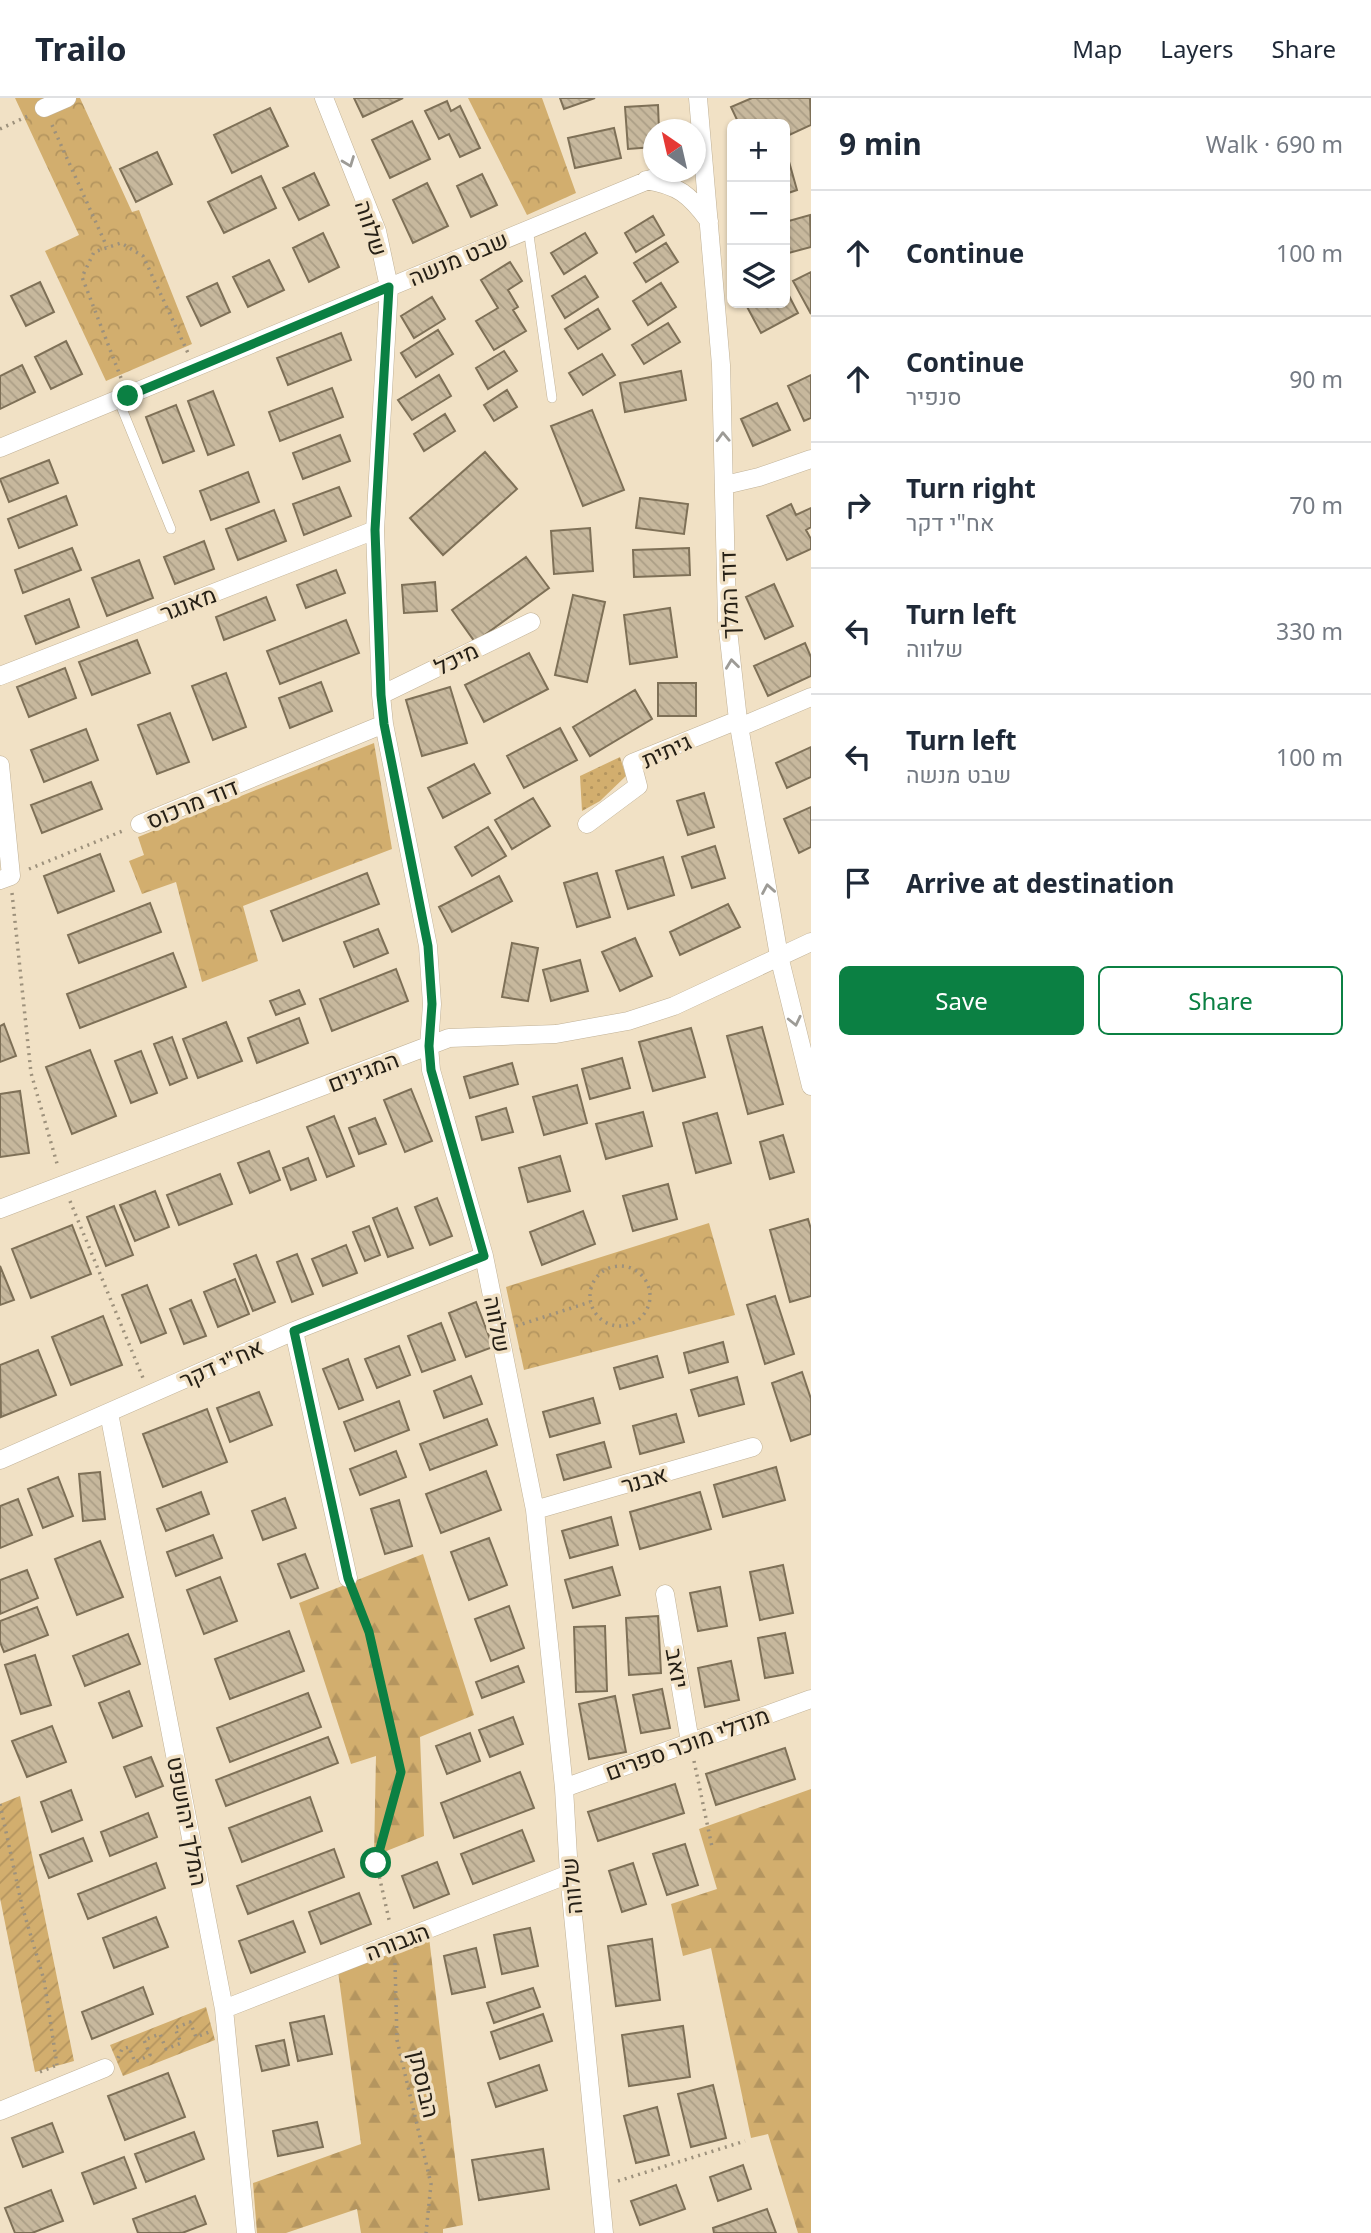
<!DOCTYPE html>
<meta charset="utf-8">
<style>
body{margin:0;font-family:"Noto Sans",Heebo,sans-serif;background:#f2f2f3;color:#1f2937}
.controls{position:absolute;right:21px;top:21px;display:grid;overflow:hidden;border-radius:10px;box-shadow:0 2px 5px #0004}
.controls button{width:63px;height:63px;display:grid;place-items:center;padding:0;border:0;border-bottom:2px solid #e0e1e3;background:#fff;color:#1f2937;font:35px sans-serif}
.compass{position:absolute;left:643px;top:21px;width:63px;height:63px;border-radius:50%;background:#fff;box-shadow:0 2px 5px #0004;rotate:326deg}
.stop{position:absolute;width:21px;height:21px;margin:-16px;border:5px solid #0b8043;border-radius:50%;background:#fff}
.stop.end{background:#0b8043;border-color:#fff;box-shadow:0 2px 7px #0008}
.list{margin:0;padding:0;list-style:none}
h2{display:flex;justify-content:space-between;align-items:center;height:91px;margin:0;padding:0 28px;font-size:30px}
h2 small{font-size:23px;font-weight:400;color:#747a83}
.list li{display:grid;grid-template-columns:46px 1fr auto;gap:21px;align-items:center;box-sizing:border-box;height:126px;padding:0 28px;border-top:2px solid #e0e1e3}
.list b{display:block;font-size:26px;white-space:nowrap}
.list p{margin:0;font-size:23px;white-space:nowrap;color:#747a83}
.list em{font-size:23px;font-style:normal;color:#747a83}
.actions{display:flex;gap:14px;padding:21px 28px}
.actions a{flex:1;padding:16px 0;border:2px solid #0b8043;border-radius:10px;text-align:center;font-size:24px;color:#0b8043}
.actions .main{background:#0b8043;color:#fff}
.icon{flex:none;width:38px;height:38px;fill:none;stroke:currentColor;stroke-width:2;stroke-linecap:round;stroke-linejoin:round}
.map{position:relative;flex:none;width:811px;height:2135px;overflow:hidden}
header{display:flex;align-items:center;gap:42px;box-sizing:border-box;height:98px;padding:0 35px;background:#fff;border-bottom:2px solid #e0e1e3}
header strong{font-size:33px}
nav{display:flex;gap:38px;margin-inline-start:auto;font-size:24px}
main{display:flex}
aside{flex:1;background:#fff}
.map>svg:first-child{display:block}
</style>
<header>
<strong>Trailo</strong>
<nav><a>Map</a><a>Layers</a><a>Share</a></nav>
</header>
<main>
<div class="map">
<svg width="811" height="2135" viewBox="0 0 811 2135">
<defs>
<pattern id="grass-dots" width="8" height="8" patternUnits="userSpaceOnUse" patternTransform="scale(1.75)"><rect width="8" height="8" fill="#d2ae6e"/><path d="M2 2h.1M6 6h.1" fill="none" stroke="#b4955f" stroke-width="1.8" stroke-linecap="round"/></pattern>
<pattern id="forest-firs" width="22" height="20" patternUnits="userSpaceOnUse" patternTransform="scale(1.75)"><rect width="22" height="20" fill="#d2ae6e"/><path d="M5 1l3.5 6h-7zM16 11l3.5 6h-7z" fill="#b4955f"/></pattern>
<pattern id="park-crowns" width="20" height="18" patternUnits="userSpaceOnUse" patternTransform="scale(1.75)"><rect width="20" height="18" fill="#d2ae6e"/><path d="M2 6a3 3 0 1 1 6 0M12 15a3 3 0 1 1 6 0" fill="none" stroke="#b4955f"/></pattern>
<pattern id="garden-furrows" width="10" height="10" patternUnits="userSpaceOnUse" patternTransform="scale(1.75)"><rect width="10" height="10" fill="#d2ae6e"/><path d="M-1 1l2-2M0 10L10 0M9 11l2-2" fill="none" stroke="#b4955f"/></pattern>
<pattern id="building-back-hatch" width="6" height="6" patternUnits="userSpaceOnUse" patternTransform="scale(1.75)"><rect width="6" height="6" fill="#c7b89d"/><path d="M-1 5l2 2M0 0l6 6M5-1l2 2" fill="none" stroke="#ab9e86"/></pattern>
</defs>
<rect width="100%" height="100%" fill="#f1e1c5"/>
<!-- grass -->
<path fill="url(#grass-dots)" d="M620 659 626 678 600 703 582 713 580 678Z"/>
<!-- forest -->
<path fill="url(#forest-firs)" d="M423 1456 474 1617 420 1639 424 1738 374 1758 376 1658 351 1666 299 1505Z
M811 1691V2135H798L768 2036 751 2040 711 1850 683 1858 671 1806 717 1791 699 1731Z
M429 1839 463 2127 443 2131V2135H361L357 2111 286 2135H257L253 2085 361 2046 338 1873Z"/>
<!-- park -->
<path fill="url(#park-crowns)" d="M15 0H80L132 114 139 112 192 246 106 283 45 153 79 137Z
M468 0H542L576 95 527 117Z
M374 645 392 751 243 808 258 863 202 884 176 784 142 796 129 763 144 757 138 739Z
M709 1125 735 1217 524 1272 506 1189Z"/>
<!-- garden -->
<path fill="url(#garden-furrows)" d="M20 1698 74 1963 35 1974 0 1800V1706Z
M206 1909 215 1942 123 1978 110 1947Z"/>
<!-- building -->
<path fill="url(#building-back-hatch)" stroke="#7e7057" stroke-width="2" d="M354 0H403L363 19Z
M560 0H595L564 11Z
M752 0H810L811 27 785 39V26H739L731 9Z
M447 3 451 13 460 8 480 50 460 59 449 36 439 41 425 13Z
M658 7 659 32H654V49L628 51 625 9Z
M270 10 288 48 232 75 214 37Z
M412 23 430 61 390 80 372 42Z
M614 30 621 60 575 70 568 40Z
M157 54 172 86 136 104 120 71Z
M788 60 797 92 785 96V61Z
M314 75 329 107 299 122 283 90Z
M482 76 497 107 471 119 457 88Z
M261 78 276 110 224 135 208 104Z
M427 85 448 128 413 145 393 102Z
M810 117 811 149 785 156V124Z
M653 118 664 137 636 154 625 135Z
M323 135 339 169 309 184 293 150Z
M585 135 597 155 564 176 551 155Z
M666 145 678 164 646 184 634 165Z
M269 162 284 192 248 209 233 179Z
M510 164 522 183 508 192 518 209 513 212 526 233 494 252 476 223 498 210 481 182Z
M811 174V216L793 183Z
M585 178 598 199 565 220 552 198Z
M40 184 54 214 26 228 11 198Z
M217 185 230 214 201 228 187 199Z
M661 185 676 209 648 227 633 203Z
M785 190 798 215 761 235 745 205H785Z
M432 199 445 221 414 240 401 218Z
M598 211 610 231 578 251 565 231Z
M668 225 680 244 644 266 632 247Z
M438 232 453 256 416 279 401 255Z
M341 235 351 262 288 287 277 260Z
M66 243 82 276 51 291 35 259Z
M504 253 517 273 488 291 476 270Z
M602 256 615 277 583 297 569 275Z
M22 267 35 294 0 311V278Z
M681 273 686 302 625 314 620 285Z
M439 277 451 298 412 322 398 302Z
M811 277V320L804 323 788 288Z
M332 290 343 319 280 343 269 314Z
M507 292 517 309 494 323 484 307Z
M213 293 234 347 208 357 188 303Z
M777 305 790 332 753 348 741 321Z
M176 307 194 353 163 365 146 319Z
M592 312 624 392 583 408 551 328Z
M445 316 455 333 424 353 414 336Z
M340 337 350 363 303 381 293 355Z
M485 354 517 391 443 457 410 420Z
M49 362 58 385 9 404 0 381Z
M248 374 259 404 211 422 200 393Z
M339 389 351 418 304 437 293 406Z
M66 398 77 427 19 450 8 421Z
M640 400 688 406 684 436 636 430Z
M791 406 796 417 811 410V429L806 432 811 441V451L787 462 767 418Z
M274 412 286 443 238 462 226 431Z
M590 430 593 473 554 476 551 433Z
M204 443 214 471 175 486 164 459Z
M72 450 81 472 23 495 15 472Z
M689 450 690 477 634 479 633 452Z
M526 459 549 490 475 544 452 512Z
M139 462 153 500 107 518 92 480Z
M336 472 345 495 306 510 297 487Z
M435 484 437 513 404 515 402 487Z
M774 486 793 528 765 541 746 499Z
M573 497 605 504 587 584 555 577Z
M266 499 275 522 224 542 216 519Z
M69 501 79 529 36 546 25 518Z
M670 510 677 559 630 566 624 517Z
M346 522 359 555 280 586 267 553Z
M137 542 150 575 92 597 79 564Z
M805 545 811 559V578L768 598 754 568Z
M529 555 548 591 484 624 465 587Z
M65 570 76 600 29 619 17 589Z
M226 575 246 629 213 642 192 588Z
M321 584 332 613 290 630 279 600Z
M658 585H696V618H658Z
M450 589 467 645 422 658 406 602Z
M635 592 652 621 590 658 573 629Z
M170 615 189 664 157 676 138 627Z
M560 630 577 662 524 690 507 658Z
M86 631 98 662 44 684 31 652Z
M811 649V679L787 690 776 665Z
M474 666 490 695 443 720 428 690Z
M91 684 102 711 42 735 31 707Z
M704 695 714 729 688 737 677 703Z
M533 700 550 728 512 751 495 722Z
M811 709V749L799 755 784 721Z
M488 729 506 758 472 778 455 749Z
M715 748 725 780 692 790 682 759Z
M100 756 114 793 58 815 44 778Z
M663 759 674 797 628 811 616 773Z
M367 775 379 806 283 843 271 813Z
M597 775 610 819 577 829 564 785Z
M499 778 512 803 452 834 439 809Z
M150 805 161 834 79 865 68 837Z
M728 806 740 829 680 857 670 834Z
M378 831 388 855 354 869 344 844Z
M635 840 652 878 620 893 602 854Z
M512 845 538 850 528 903 502 899Z
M173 855 186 889 80 930 67 896Z
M580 862 588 893 551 903 543 872Z
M396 871 408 903 332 933 320 901Z
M299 892 305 906 276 917 270 903Z
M299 920 308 945 257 965 248 940Z
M226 924 242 963 198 980 183 941Z
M4 926 16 958 0 964V928Z
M762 929 783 1006 748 1016 727 938Z
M691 930 705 979 653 993 639 944Z
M172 939 187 980 170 987 154 946Z
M90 952 116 1018 72 1036 46 969Z
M141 953 157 995 131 1005 115 963Z
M622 960 630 990 590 1001 582 971Z
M512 965 518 986 470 1000 464 979Z
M577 987 587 1025 544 1037 533 999Z
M411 991 432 1043 405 1054 384 1002Z
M20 993 29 1055 0 1059V996Z
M506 1010 513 1034 482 1042 476 1019Z
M643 1014 652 1048 606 1061 596 1026Z
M717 1015 731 1065 696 1075 683 1025Z
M334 1018 354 1068 327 1079 307 1029Z
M375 1020 386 1046 359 1056 349 1030Z
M783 1037 794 1074 770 1081 760 1044Z
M269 1053 280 1082 250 1095 238 1065Z
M560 1058 570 1093 528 1104 519 1070Z
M308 1060 316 1082 291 1092 283 1070Z
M220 1076 232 1106 179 1127 167 1097Z
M668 1086 677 1121 633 1133 623 1098Z
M155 1093 169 1129 135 1143 120 1107Z
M437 1100 452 1138 430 1147 415 1109Z
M114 1108 133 1157 106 1168 87 1119Z
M397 1110 413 1150 388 1159 373 1120Z
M583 1113 595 1146 542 1167 530 1134Z
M808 1121 811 1131V1198L790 1204 770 1132Z
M72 1127 91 1176 31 1200 12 1151Z
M369 1128 380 1157 365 1163 353 1134Z
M346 1147 357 1175 323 1188 312 1161Z
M297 1156 313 1196 292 1204 277 1164Z
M256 1157 275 1204 253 1213 234 1166Z
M0 1168 14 1202 0 1207Z
M235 1181 249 1216 218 1229 204 1194Z
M147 1187 166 1235 141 1245 122 1197Z
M775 1198 794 1256 765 1266 747 1207Z
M191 1202 206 1238 184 1246 170 1211Z
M476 1204 493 1249 466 1259 449 1215Z
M103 1218 122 1267 71 1287 52 1239Z
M441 1225 455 1262 422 1274 408 1238Z
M723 1244 728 1264 689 1275 684 1255Z
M399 1248 410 1277 377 1290 365 1261Z
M38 1252 56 1297 1 1319 0 1267Z
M657 1258 663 1279 620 1291 614 1270Z
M348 1261 363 1302 339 1311 323 1271Z
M802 1274 811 1301V1336L791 1343 772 1285Z
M471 1278 482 1306 444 1320 434 1293Z
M737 1279 744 1306 699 1318 691 1292Z
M259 1294 272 1327 230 1344 217 1310Z
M593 1300 600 1325 550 1339 543 1314Z
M399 1303 409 1332 355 1353 344 1324Z
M207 1311 227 1364 163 1389 143 1336Z
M676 1316 684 1344 640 1356 633 1328Z
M487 1321 497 1347 430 1372 420 1346Z
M604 1344 611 1369 564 1382 557 1357Z
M396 1353 406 1379 360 1397 350 1371Z
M776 1369 785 1402 723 1419 714 1387Z
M486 1373 501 1412 441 1435 426 1396Z
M100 1374 105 1421 83 1423 79 1376Z
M58 1379 73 1418 43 1430 28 1391Z
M201 1394 209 1416 166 1433 157 1411Z
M700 1394 711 1431 640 1451 630 1414Z
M285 1400 296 1430 263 1442 252 1413Z
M18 1401 32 1437 0 1450V1408Z
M399 1402 412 1448 385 1456 371 1411Z
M611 1419 618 1447 570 1460 562 1433Z
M213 1437 222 1460 176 1478 167 1454Z
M489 1440 507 1487 469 1502 451 1454Z
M100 1443 123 1499 77 1517 55 1461Z
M305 1456 318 1490 291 1500 278 1466Z
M783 1467 793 1515 760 1522 750 1474Z
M612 1469 620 1497 573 1510 565 1482Z
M27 1472 38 1500 0 1516V1482Z
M220 1479 237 1523 204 1536 187 1492Z
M720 1489 727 1528 698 1533 690 1495Z
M509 1508 524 1550 491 1563 475 1521Z
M37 1509 48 1537 4 1554 0 1544V1523Z
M658 1518 661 1575 629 1577 626 1520Z
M605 1528 607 1593 576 1594 574 1529Z
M289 1533 304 1573 230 1601 215 1561Z
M785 1535 793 1575 765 1580 758 1540Z
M128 1536 140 1566 85 1588 73 1558Z
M35 1557 51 1607 21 1616 5 1567Z
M731 1563 739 1602 705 1609 698 1570Z
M518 1568 524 1584 482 1600 476 1584Z
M662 1591 670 1630 641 1635 633 1597Z
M129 1593 142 1628 113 1640 99 1605Z
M308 1595 321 1629 230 1664 217 1630Z
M615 1598 626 1654 589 1661 579 1606Z
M513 1619 523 1646 490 1659 479 1632Z
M52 1628 66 1664 27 1679 12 1643Z
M470 1635 480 1663 447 1676 436 1648Z
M328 1639 338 1665 226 1708 216 1682Z
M785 1650 795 1681 716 1707 706 1676Z
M151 1659 163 1688 136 1699 124 1669Z
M520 1674 534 1710 454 1740 441 1705Z
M675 1686 684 1715 598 1743 588 1714Z
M71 1692 82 1722 52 1734 41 1704Z
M310 1699 322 1733 242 1764 229 1730Z
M148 1715 157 1739 110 1758 101 1734Z
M522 1732 534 1763 473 1786 461 1756Z
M83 1740 92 1763 49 1780 40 1757Z
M685 1746 698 1787 667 1797 653 1756Z
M334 1751 344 1779 248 1816 237 1788Z
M437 1764 449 1796 414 1810 402 1778Z
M156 1765 165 1790 88 1821 78 1796Z
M633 1765 646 1806 622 1814 609 1773Z
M359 1795 371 1826 321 1846 309 1814Z
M156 1819 168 1849 114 1870 103 1840Z
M293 1823 305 1854 251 1875 239 1843Z
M530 1830 538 1868 502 1876 494 1837Z
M652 1841 660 1902 616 1908 608 1848Z
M476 1850 485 1889 452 1896 444 1858Z
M143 1889 153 1916 92 1941 82 1914Z
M533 1890 540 1909 494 1925 487 1905Z
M543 1916 552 1943 500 1961 491 1934Z
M324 1918 332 1956 298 1963 290 1925Z
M683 1928 690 1979 629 1988 622 1937Z
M284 1942 289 1967 262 1973 256 1948Z
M539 1967 547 1992 496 2009 488 1985Z
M168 1975 185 2019 125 2042 108 1998Z
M713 1987 726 2040 691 2049 678 1996Z
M657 2009 669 2057 636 2065 624 2018Z
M317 2024 323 2049 278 2058 273 2033Z
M52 2025 63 2054 23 2069 12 2040Z
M194 2034 204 2061 146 2084 135 2056Z
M543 2051 549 2091 479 2102 472 2062Z
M124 2059 136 2090 94 2106 82 2075Z
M743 2067 751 2091 718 2103 710 2079Z
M676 2087 685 2111 640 2127 631 2103Z
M51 2092 63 2123 32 2135H15L5 2110Z
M195 2098 206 2126 182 2135H138L133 2121Z
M767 2111 776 2135H714L713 2130Z"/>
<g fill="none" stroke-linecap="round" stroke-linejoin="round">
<!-- service casing -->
<g stroke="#c0b196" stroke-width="10">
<path id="service" d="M528 130 552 300
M118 301 171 431"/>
</g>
<!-- minor casing -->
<g stroke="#c0b196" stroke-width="19">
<path id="minor" d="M324 0 377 133 389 189 375 432 381 597 384 626 428 848 432 906 429 948 431 972 484 1158 535 1412 564 1690 569 1776 604 2135
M698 0 721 267 727 523 738 622 779 858 811 988
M44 10 67 0
M646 82C678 87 690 97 709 123
M0 350 668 74
M725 387 759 379 811 361
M0 578 375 432
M381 597 531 524
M740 629 811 599
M0 667 11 778 0 782
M140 726 384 626
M587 726 638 688 632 665 738 622
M0 1111 449 940 556 936 628 923 674 908 811 844
M294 1233 348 1480
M109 1315 224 1911 246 2135
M0 1362 294 1233 484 1158
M535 1412 753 1349
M665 1496 690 1644
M564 1690 811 1601
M224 1911 569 1776
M0 2013 105 1970"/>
</g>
<!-- path -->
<path stroke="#9d917c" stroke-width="3.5" stroke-dasharray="2 5" stroke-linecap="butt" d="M52 27 107 149
M0 31 30 17
M121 280 82 179 94 154 121 145 143 158 188 255
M29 771 125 732
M12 795 31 975 58 1069
M70 1103 143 1280
M590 1198a30 30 0 1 1 60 0a30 30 0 1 1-60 0Z
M516 1228 590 1204
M354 1495 369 1534 401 1674 376 1764 390 1826
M694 1663 712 1749
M0 1706 22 1808 44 1882 57 1967
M395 1865 397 1942 431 2086 426 2135
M118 1960 122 1951 129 1949 135 1964 150 1957 144 1942 160 1936 166 1951 181 1945 175 1930 190 1924 196 1939 209 1934
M40 1974 57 1967
M618 2083 745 2043"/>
<!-- service -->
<use href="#service" stroke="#fff" stroke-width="9"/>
<!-- minor -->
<use href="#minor" stroke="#fff" stroke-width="18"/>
</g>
<!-- one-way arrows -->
<defs><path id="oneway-chevron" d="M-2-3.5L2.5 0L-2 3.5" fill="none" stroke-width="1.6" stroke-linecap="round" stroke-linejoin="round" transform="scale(1.75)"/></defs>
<g stroke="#9d9b96">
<use href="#oneway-chevron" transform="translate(349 64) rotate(69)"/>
<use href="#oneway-chevron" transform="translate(723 339) rotate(-92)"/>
<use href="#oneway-chevron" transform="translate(732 566) rotate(-97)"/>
<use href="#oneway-chevron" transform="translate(768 791) rotate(-100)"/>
<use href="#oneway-chevron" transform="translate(795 923) rotate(77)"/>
</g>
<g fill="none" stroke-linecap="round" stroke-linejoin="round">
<!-- route -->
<path stroke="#0b8043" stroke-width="9" d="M128 298 389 189 375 432 381 597 384 626 428 848 432 906 429 948 431 972 484 1158 294 1233 348 1480 369 1534 401 1674 376 1765"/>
</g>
<g text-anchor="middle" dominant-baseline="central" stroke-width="7" stroke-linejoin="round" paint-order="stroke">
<!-- street labels -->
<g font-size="23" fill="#262016" stroke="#f1e1c5">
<text transform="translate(372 130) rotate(72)">שלווה</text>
<text transform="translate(458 160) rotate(-23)">שבט מנשה</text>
<text transform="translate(728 497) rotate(-92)">דוד המלך</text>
<text transform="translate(188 505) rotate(-21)">מאנגר</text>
<text transform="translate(456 560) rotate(-26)">מיכל</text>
<text transform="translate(666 652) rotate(-24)">גיתית</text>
<text transform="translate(192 705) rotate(-22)">דוד מרכוס</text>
<text transform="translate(363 973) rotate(-21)">המגינים</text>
<text transform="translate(498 1226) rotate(79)">שלווה</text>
<text transform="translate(221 1265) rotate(-24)">אח"י דקר</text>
<text transform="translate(644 1381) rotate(-16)">אבנר</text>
<text transform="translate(678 1570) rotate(80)">יואב</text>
<text transform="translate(687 1645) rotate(-20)">מנדלי מוכר ספרים</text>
<text transform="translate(188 1723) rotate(79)">המלך יהושפט</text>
<text transform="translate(571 1788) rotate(-95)">שלווה</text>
<text transform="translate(397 1843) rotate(-21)">הגבורה</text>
<text transform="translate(425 1986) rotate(77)">הבוסתן</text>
</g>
</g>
</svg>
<div class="controls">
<button>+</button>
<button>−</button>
<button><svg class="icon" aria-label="layers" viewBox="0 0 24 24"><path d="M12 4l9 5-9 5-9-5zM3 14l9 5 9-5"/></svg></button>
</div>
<svg class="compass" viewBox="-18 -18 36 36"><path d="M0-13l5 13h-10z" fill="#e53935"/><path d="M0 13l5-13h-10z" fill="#747a83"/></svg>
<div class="stop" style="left:376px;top:1765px"></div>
<div class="stop end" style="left:128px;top:298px"></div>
</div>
<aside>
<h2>9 min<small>Walk · 690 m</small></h2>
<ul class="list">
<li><svg class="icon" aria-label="ahead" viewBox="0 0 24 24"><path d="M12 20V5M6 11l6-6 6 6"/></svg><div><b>Continue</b></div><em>100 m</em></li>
<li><svg class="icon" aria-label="ahead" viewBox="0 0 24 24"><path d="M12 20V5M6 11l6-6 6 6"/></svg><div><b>Continue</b><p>סנפיר</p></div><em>90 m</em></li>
<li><svg class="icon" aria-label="right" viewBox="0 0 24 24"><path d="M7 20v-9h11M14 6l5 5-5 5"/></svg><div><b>Turn right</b><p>אח&quot;י דקר</p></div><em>70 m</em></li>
<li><svg class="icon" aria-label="left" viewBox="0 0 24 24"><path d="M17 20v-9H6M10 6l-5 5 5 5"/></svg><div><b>Turn left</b><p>שלווה</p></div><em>330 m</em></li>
<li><svg class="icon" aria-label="left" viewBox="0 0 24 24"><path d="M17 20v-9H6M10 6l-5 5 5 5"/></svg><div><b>Turn left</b><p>שבט מנשה</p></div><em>100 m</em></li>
<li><svg class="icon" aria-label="arrive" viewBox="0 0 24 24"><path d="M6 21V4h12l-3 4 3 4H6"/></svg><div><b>Arrive at destination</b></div></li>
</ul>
<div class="actions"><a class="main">Save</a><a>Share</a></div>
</aside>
</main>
